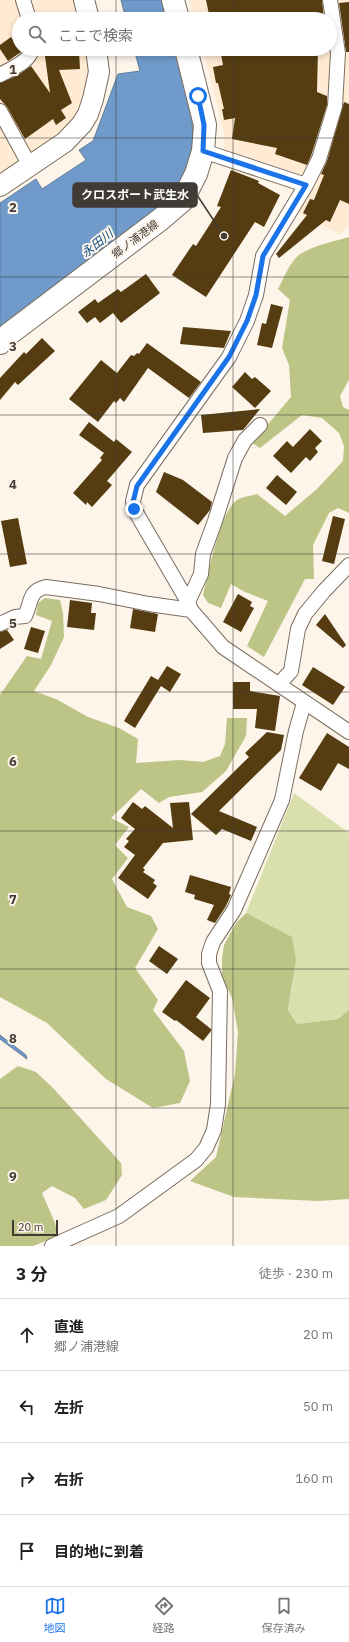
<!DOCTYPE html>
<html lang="ja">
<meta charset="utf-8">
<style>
body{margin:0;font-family:"IBM Plex Sans","Noto Sans JP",sans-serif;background:#f6f6f6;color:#202124}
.scale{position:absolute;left:12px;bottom:10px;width:46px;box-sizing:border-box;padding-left:4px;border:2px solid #403b34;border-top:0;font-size:11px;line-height:14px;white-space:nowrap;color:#403b34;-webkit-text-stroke:3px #fdf4ea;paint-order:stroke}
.stop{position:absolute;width:12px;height:12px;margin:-9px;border:3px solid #1a73e8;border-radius:50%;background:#fff}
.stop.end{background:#1a73e8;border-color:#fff;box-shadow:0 1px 4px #0008}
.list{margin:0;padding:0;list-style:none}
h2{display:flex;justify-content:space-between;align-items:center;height:52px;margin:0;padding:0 16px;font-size:17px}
h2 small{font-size:13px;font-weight:400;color:#757577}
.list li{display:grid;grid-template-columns:26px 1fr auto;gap:12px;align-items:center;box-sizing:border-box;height:72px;padding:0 16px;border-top:1px solid #e0e0e0}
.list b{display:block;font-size:15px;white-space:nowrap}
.list p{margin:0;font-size:13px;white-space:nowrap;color:#757577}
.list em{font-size:13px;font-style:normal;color:#757577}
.icon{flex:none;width:22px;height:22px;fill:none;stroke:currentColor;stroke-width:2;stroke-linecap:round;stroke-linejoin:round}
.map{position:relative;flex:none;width:349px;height:1246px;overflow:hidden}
.search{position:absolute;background:#fff;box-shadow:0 2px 6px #0003;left:12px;right:12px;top:12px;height:44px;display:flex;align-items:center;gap:10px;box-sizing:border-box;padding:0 14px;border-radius:22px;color:#757577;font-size:15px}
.sheet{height:340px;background:#fff}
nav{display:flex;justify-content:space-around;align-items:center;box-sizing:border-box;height:56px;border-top:1px solid #e0e0e0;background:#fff;font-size:11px;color:#757577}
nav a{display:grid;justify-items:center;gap:2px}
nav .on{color:#1a73e8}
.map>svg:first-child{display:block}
</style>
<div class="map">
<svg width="349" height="1246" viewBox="0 0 349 1246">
<rect width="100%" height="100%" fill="#fdf4ea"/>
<!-- built -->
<path fill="#ffead3" d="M0 0H76L81 19H19V49H86L90 76 80 114 67 130 0 175Z
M189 0H349V225L340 234 299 214 294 191 223 164 225 136 203 49H330V19H194Z"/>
<!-- green -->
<path fill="#d9e0ae" d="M294 793 349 833V1010L338 1019 297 1024 288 1010 293 983 246 913Z"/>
<!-- forest -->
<path fill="#bcc586" d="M349 237V380L340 396 343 407 349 410V513L338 508 329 513 313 545 314 579H305L264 657 247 646 268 601 245 592 231 584 221 608 208 603 203 595C208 575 220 511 237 500 242 497 251 496 257 494L285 516 317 489 343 461 344 446 339 433 322 418 302 415 260 448 252 443 291 397 289 365 282 348 290 300 278 289C284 278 289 263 299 255 313 245 333 242 349 237Z
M45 598 60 600 63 613 64 637 51 665 34 691 56 699 88 717 119 728 138 739 136 763 180 760 203 762 220 756 225 744 227 718H247L246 736 226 771 202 792 169 797 159 803 141 789 111 818 129 827 115 845 128 858 112 879 127 907 151 916 158 929 135 968 158 1000 153 1010 184 1051 190 1081 180 1103 153 1108 106 1079 47 1023 0 997V695L27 656 41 659 52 621 36 615 38 603Z
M246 913 292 937 296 960 288 1010 297 1024 338 1019 349 1010V1199L318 1201 234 1197 190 1181 216 1157 235 1074 238 1032 232 998 222 976V958L224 945 236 923Z
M18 1066 36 1072 54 1089 121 1163 122 1175 106 1200 84 1209 75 1198 52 1186 42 1193 55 1223 58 1236 33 1246H0V1079Z"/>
<!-- water -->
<path fill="#6f9ac9" stroke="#617e9c" d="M121 0H162L168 19H126Z
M134 49H177C186 93 206 143 179 185 175 193 167 199 161 206L0 328V203L36 179 42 189 86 160 79 150 93 141 118 74 140 71Z
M0 1035 26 1055 27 1059 0 1039Z"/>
<!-- building -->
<path fill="#553d11" d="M206 0H322L324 19H210Z
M349 2V52H346L339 3Z
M11 37 21 52 8 61 0 49V45Z
M44 49H76V53L79 52 80 69 59 70 72 103 61 110 66 118 56 125 53 119 25 139 7 107 0 99V83L18 75 31 66 50 93Z
M220 49H289V51L318 49 317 92 327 96V105L311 156 307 165 275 154 277 148 232 139 235 118 224 120 222 109H224L218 83H216L213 67 223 65Z
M344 102 349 104V204L340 200 330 222 326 220 279 258 276 254 307 215 303 213 310 199 314 200 324 175 321 174 327 161Z
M231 170 259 181 258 183 280 195 264 227 255 222 206 297 172 275 193 244 196 246 221 207 217 206Z
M146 274 160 293 121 323 113 313 100 323 95 317 87 323 78 312 95 299 98 303 118 289 121 292Z
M271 304 283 307 272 348 257 345 262 323 266 324Z
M183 327 231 331 224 348 180 344Z
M42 338 55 351 18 385 15 382 0 400V378L24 352 26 354Z
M147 343 201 382 189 398 148 368 124 402 120 398 116 403 114 401 98 422 69 399 101 360 117 373 131 355 134 356 137 353 139 354Z
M245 372 252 379 255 377 271 391 255 408 232 387Z
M260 409 243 430 203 433 201 415Z
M89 422 114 442 116 439 132 452 107 481 112 485 92 507 87 502 86 505 73 493 102 460 100 458 104 453 79 435Z
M310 429 322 441 315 448 318 452 310 461 306 457 291 473 273 456 287 441 293 447Z
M164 472 183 480 212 502 210 510 198 525 156 492Z
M277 475 297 492 286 505 266 488Z
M333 516 345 519 334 564 322 561Z
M18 518 27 564 10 567 1 521Z
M238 594 252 602 250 606 254 608 241 632 223 622Z
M70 600 92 603 91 613H96L94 630 67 627Z
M133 609 158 614 155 632 130 628Z
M325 614 346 645 343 648 316 625Z
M31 627 45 631 38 653 24 649Z
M7 630 14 640 0 649V632Z
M167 666 181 674 170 692 161 686 135 728 124 721 151 676 158 680Z
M313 667 345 687 333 705 302 685Z
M233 682H250V691L280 696 275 731 255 728 257 709H233Z
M267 732 284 735 281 750 219 811 257 827 251 841 222 829 216 835 191 814 249 757 245 753Z
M327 733 349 747V769L338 763 321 791 299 778Z
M133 802 142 809 145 806 173 828 170 803 189 802 193 840 163 843 143 868 145 870 143 872 155 880 153 883 157 886 148 899 118 878 135 855 124 847 129 841 126 839 135 829 121 818Z
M190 875 231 887 229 894 231 895 226 906 215 923 207 920 214 905 194 899 195 895 185 892Z
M159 946 178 959 167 974 149 961Z
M186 980 210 998 196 1017 211 1029V1031L203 1041 176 1020 175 1021 162 1012Z"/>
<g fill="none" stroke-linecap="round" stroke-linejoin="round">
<!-- street casing -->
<g stroke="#7a6d5e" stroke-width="16">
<path id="street" d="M23 0 29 19
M330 0 338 53 335 106 319 159 306 185 263 256 256 295 247 321 229 357 137 485 133 501 134 509 188 602 191 610 223 647 349 732
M0 75C10 69 30 62 32 49
M0 111 30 166
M203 151 306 185
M188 602 201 574 203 554 215 521 235 458 245 440 260 425
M0 624 15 617 25 616C32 602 28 591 46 587L99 594 149 604 191 610
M279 684 291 671 298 629 305 614 324 591 349 565
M52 1246 119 1216 196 1160 206 1148 214 1130 218 1104 220 991 209 963V954L213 942 234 910 282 800 296 731 304 703"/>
</g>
<!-- secondary casing -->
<g stroke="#7a6d5e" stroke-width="22">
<path id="secondary" d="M84 0 89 19
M0 186 65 142 82 124 88 114 93 99 99 72 96 49"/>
</g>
<!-- primary casing -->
<g stroke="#7a6d5e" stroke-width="24">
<path id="primary" d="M173 0 178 19
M0 343 9 334 161 219 182 201 196 174 203 151 205 125 186 49"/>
</g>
<!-- street -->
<use href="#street" stroke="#fff" stroke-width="14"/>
<!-- secondary -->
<use href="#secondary" stroke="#fff" stroke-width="20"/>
<!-- primary -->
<use href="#primary" stroke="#fff" stroke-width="22"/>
</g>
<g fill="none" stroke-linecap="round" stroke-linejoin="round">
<!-- route -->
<path stroke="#1a73e8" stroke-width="5" d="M134 509 133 502 137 486 229 357 247 321 256 295 263 256 306 185 203 151 204 125 198 96"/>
</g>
<!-- grid -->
<path fill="none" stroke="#403b34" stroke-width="1" stroke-opacity="0.55" d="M116 0V19M233 0V19M116 49V1246M233 49V1246M0 138H349M0 277H349M0 415H349M0 554H349M0 692H349M0 831H349M0 969H349M0 1108H349"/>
<g text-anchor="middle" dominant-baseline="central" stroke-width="4" stroke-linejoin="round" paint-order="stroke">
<!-- street labels -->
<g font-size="11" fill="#403b34" stroke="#fdf4ea">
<text transform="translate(135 239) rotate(-37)">郷ノ浦港線</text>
</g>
<!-- water labels -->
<g font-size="12" font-style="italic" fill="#0c4b86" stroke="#fdf4ea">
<text transform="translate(97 243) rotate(-38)">永田川</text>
</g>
</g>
<g font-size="13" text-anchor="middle" font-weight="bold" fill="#403b34" stroke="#fdf4ea" stroke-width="4" stroke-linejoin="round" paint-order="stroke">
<text x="13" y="74">1</text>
<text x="13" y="212">2</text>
<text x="13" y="351">3</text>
<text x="13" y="489">4</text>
<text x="13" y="628">5</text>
<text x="13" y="766">6</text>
<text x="13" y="904">7</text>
<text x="13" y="1043">8</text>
<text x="13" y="1181">9</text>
</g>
<!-- callouts -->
<path fill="none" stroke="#403b34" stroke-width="1.5" d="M224 236L197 195"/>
<circle fill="#403b34" stroke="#fdf4ea" stroke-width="1.5" cx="224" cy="236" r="4"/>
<rect fill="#403b34" stroke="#403b34" stroke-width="1.5" x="73" y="183" width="124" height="24" rx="4"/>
<g font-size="12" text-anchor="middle" font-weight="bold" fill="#fff">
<text x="135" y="199">クロスポート武生水</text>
</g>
</svg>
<div class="scale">20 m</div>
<div class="stop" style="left:198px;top:96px"></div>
<div class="stop end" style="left:134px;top:509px"></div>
<div class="search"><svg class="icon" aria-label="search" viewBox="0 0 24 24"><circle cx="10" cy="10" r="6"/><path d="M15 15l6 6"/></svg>ここで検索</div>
</div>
<section class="sheet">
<h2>3 分<small>徒歩 · 230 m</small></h2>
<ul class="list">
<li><svg class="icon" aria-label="ahead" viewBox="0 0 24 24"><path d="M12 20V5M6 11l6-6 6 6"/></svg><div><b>直進</b><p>郷ノ浦港線</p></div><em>20 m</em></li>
<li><svg class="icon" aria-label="left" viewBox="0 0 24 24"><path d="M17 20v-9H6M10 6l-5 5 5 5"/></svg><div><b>左折</b></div><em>50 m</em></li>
<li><svg class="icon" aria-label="right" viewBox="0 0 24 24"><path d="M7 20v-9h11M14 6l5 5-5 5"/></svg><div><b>右折</b></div><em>160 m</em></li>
<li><svg class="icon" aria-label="arrive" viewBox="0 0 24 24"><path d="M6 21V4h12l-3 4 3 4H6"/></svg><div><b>目的地に到着</b></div></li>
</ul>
</section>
<nav>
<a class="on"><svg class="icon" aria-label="map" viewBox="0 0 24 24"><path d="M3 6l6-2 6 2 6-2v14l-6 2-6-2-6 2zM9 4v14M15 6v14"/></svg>地図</a>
<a><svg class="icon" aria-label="directions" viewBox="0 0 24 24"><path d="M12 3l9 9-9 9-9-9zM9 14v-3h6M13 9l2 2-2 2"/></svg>経路</a>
<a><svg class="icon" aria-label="saved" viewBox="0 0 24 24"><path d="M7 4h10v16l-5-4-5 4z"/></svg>保存済み</a>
</nav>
